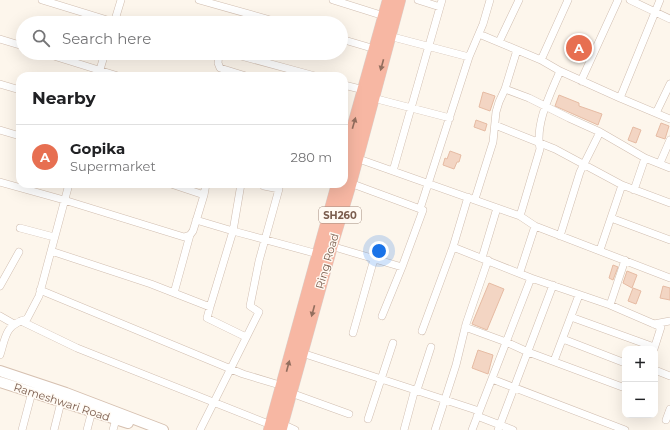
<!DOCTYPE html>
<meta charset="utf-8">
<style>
body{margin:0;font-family:Montserrat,sans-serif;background:#f6f6f6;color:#202124}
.controls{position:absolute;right:12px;bottom:12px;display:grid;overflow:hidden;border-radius:8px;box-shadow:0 4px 16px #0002}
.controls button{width:36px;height:36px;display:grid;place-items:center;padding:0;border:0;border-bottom:1px solid #e0e0e0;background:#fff;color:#202124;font:20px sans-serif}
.you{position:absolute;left:379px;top:251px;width:14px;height:14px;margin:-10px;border:3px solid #fff;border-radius:50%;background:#1a73e8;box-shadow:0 0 0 6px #1a73e833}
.badge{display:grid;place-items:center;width:26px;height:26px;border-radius:50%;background:#e76f51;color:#fff;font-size:13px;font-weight:700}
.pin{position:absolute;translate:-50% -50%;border:2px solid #fff;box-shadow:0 1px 4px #0006}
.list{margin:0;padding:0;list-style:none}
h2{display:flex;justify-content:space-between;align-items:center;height:52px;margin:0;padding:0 16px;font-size:17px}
h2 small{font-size:13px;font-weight:400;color:#757577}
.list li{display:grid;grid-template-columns:26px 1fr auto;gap:12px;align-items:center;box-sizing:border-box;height:64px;padding:0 16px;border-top:1px solid #e0e0e0}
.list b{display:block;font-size:15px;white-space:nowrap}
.list p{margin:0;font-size:13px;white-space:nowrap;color:#757577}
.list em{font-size:13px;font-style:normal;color:#757577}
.icon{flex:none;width:22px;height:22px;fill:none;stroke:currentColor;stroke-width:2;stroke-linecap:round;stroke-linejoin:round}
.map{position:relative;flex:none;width:670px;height:430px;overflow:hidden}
.search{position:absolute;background:#fff;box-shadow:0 4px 16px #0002;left:16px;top:16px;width:332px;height:44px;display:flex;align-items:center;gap:10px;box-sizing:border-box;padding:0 14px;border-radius:22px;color:#757577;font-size:15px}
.panel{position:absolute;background:#fff;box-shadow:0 4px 16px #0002;left:16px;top:72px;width:332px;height:116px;border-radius:12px}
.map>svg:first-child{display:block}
</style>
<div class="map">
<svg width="670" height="430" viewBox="0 0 670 430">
<rect width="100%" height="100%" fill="#fdf6ec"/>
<!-- building -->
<path fill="#f3d5c3" stroke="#e6bba3" d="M483 92 495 96 490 111 479 107Z
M559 95 579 103V106L602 114 598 125 555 106Z
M476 120 487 124 485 131 474 127Z
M661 123 669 126 665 139 656 136Z
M633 127 641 130 636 143 628 140Z
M450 151 461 155 459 162H457L454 169 443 165 445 158 447 159Z
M613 265 618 267 613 280 609 278Z
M627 271 637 275 632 288 623 283Z
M489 283 504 289 487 330 472 324Z
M663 286 670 288V300L660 298Z
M633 288 641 291 636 304 628 301Z
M478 350 493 355 488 374 472 368Z"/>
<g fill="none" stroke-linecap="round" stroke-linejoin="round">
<!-- street casing -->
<g stroke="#d1beb0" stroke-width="8">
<path id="street" d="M42 0 117 23
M199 0 281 23
M333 0 384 16
M418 0 440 7
M630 0 670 19
M114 23 121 0
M479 34 541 60 560 71 620 98 670 119
M389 36 469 57
M0 39 23 46
M341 39 375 49
M499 42 519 0
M517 50 505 89 529 98 569 118 600 132 645 158 670 168
M44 53 118 76
M219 53 218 63 220 68 246 76
M230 53 315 76
M541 60 568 0
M98 76 105 53
M581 81 618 0
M0 84 20 90
M344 85 364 90
M373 98 450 118
M620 98 660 0
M656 113 670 84
M495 125 555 149 622 185 600 250
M0 130 20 136
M356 158 520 216 535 226 670 278
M660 163 670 140
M393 171 442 0
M0 182 64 200 184 237 190 235 193 231 204 195 171 184
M241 184 233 231 318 254
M622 185 670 203
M634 190 645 158
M204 195 206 184
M475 199 493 142 496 112 499 102 505 89
M420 209 469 57 483 24 490 0
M520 216 540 149C535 123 550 95 560 71
M611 218 670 240
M20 228 54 237
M560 236 580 172 600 132
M331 246 402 267 423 210 350 183
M453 247 531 278 610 305 661 327 654 349
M51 251 151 284 210 307 233 231 196 220
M482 258 497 208
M520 272 535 226
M0 286 19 252
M40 290 243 374 283 386
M174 293 190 235
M610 305 625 260
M210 307 207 318 246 337
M0 316 14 324
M382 316 402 267
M571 317 654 347
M21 321 77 348 271 425
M654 324 670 321
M465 327 506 342 528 352 625 388
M422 331 453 247 468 197
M353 333 374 259
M563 339 625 363
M302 353 479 411
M0 355C6 336 5 325 27 319L39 296 69 184
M554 361 579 295
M655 370 670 376
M492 379 625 430
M417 390 431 347
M291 393 349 414
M477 416 513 430
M368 419 393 343
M666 420 670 409
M282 424 295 430
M22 430 32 392
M54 430 61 402
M87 430 93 407
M113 430 116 419
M200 430 259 312 250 306 259 261 279 189 264 186 265 184
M404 430 415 389
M435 430 456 365 466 324 488 260
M472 430 531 278
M498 430 553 285"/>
</g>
<!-- secondary casing -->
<g stroke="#d6c0b0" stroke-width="12">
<path id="secondary" d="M0 371 66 393 163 430
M0 382 128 423"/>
</g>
<!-- highway casing -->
<g stroke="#dad1cd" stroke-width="14">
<path id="highway" d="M344 161 389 0
M270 430 338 184
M280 430 331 246 350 183 399 0"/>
</g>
<!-- street -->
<use href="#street" stroke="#fff" stroke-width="7"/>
<!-- secondary -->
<use href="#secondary" stroke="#fff" stroke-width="10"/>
<!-- highway -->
<use href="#highway" stroke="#f7b7a3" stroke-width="13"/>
</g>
<!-- one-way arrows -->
<defs><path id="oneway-solid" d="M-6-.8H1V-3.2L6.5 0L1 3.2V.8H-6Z"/></defs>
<g fill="#936e5e">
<use href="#oneway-solid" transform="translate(382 65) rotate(105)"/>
<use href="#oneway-solid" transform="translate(354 123) rotate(-74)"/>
<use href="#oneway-solid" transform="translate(313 311) rotate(105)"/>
<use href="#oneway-solid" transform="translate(288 366) rotate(-75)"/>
</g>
<g text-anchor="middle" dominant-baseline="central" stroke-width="3" stroke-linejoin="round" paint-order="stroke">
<!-- shield labels -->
<rect fill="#fffaf3" stroke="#a28b7f" stroke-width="1" x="319" y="207" width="42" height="16" rx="3"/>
<g font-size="10" font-weight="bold" fill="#7a5c4d">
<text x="340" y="215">SH260</text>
</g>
<!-- street labels -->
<g font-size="11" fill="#7a5c4d" stroke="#fffaf3">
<text transform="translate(327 261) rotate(-74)">Ring Road</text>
<text transform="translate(62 402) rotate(18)">Rameshwari Road</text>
</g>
</g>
</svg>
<div class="controls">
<button>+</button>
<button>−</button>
</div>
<div class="you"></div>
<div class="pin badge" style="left:579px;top:48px">A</div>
<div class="search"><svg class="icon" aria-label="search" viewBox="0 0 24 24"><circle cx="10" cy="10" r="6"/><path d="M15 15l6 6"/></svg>Search here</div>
<section class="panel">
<h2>Nearby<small></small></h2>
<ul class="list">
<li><span class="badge">A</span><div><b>Gopika</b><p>Supermarket</p></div><em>280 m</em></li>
</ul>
</section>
</div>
